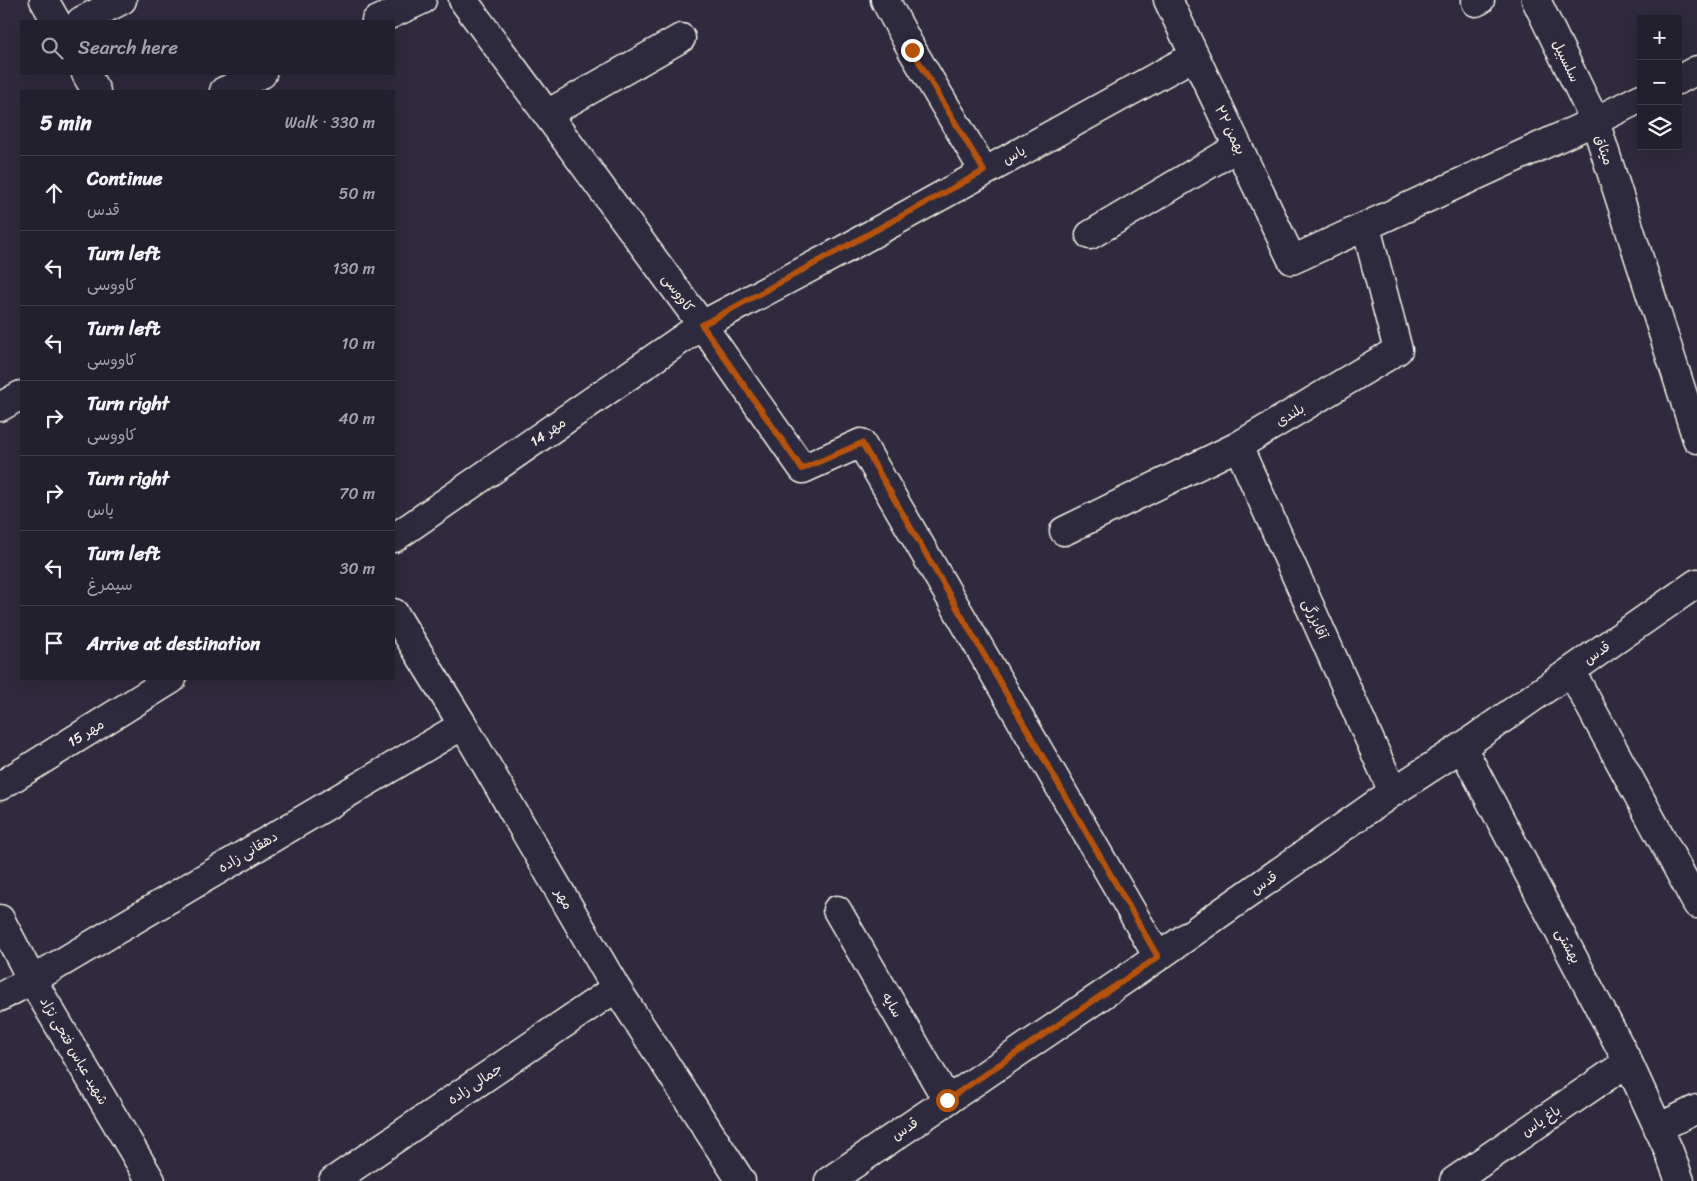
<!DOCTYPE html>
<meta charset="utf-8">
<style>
body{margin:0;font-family:Sriracha,"Playpen Sans Arabic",sans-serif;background:#2b2836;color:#f1f3f6}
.controls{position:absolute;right:15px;top:15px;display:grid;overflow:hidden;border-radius:0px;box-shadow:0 5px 20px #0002}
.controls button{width:45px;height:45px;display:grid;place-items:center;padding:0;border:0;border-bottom:1px solid #403e4a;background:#23202e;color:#f1f3f6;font:25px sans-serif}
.stop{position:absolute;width:15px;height:15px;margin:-11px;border:4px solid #b45309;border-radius:50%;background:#fff}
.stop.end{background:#b45309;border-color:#fff;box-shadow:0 1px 5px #0008}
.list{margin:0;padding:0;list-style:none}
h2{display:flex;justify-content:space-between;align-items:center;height:65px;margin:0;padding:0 20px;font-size:21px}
h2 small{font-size:16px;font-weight:400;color:#a3a3aa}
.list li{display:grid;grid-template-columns:32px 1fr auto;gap:15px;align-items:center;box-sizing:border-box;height:75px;padding:0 20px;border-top:1px solid #403e4a}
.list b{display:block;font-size:19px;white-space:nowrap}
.list p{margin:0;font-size:16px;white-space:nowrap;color:#a3a3aa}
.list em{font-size:16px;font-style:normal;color:#a3a3aa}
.icon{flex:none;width:28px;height:28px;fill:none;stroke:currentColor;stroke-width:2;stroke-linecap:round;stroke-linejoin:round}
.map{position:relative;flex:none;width:1697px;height:1181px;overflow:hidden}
.search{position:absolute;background:#23202e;box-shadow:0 5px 20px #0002;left:20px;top:20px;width:375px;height:55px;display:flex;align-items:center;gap:12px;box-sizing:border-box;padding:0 18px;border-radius:0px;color:#a3a3aa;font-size:19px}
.panel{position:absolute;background:#23202e;box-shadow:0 5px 20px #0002;left:20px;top:90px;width:375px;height:590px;border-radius:0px}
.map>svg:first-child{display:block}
</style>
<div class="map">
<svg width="1697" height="1181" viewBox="0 0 1697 1181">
<rect width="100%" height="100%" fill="#2f2a3d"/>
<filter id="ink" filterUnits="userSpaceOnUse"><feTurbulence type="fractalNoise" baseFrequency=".02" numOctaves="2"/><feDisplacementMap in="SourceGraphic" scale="10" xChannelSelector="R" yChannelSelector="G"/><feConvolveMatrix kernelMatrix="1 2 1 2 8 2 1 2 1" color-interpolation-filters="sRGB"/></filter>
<g filter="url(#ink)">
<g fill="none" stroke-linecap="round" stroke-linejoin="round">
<!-- street casing -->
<g stroke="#f4f1e8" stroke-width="31">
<path id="street" d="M44 0 56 21
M463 0 702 325 803 469 861 443 1158 957
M885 0 912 50 984 171
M1168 0 1292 260 1595 121 1641 98
M1536 0 1595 121 1697 439
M1476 2 1480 0
M81 21 122 0
M376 21 422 0
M86 74 96 91
M1678 80 1697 70
M224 91 262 74
M547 114 681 38
M1090 235 1238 147
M0 407 21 395
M1238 446 1393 792
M1064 531 1238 446 1398 350 1366 227
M394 538 702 325 845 249 1194 56
M394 613 463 725 616 988 741 1181
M1571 671 1697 904
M1462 747 1628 1062 1668 1149 1680 1181
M0 786 172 679
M837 910 947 1100
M0 919 32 980 151 1181
M0 997 32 980 463 725
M1658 1128 1697 1109
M333 1181 616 988
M829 1181 1158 957 1393 792 1462 747 1697 583
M1454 1181 1628 1062"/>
</g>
<!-- street -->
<use href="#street" stroke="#2f2a3d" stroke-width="28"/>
</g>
</g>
<g fill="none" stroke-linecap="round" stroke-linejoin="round" filter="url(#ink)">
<!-- route -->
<path stroke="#b45309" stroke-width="6" d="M912 50 984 171 702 325 802 469 862 443 1158 957 947 1100"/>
</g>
<g text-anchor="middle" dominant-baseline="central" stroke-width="5" stroke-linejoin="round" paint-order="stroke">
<!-- street labels -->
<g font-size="14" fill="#f4f1e8" stroke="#2f2a3d">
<text transform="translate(1566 61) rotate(64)">سلسبیل</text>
<text transform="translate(1230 130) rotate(64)">۲۲ بهمن</text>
<text transform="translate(1604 150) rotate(72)">میثاق</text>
<text transform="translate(1014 155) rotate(-29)">یاس</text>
<text transform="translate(678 293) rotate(54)">کاووسی</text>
<text transform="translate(1290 415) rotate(-31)">بلندی</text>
<text transform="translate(548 432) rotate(-35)">مهر 14</text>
<text transform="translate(1315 619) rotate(66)">آقابزرگی</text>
<text transform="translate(1597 653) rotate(-35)">قدس</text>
<text transform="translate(86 733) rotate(-32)">مهر 15</text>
<text transform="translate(248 852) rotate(-31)">دهقانی زاده</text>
<text transform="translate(1264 883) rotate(-35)">قدس</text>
<text transform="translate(564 899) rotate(60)">مهر</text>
<text transform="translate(1568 946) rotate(62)">بهشتی</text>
<text transform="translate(892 1005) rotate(60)">سایه</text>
<text transform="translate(74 1051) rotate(60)">شهید عباس فتحی نژاد</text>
<text transform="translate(475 1084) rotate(-34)">جمالی زاده</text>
<text transform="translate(1541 1121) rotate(-34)">باغ یاس</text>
<text transform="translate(905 1129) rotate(-34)">قدس</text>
</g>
</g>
</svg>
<div class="controls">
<button>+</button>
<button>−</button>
<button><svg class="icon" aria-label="layers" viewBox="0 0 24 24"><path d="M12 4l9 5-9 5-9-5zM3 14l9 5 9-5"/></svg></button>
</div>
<div class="stop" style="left:947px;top:1100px"></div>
<div class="stop end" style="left:912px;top:50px"></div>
<div class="search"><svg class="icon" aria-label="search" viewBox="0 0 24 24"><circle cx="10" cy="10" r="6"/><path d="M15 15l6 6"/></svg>Search here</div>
<section class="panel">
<h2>5 min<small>Walk · 330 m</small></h2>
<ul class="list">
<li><svg class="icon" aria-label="ahead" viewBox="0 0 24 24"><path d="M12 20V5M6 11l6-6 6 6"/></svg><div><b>Continue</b><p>قدس</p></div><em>50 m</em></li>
<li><svg class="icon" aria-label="left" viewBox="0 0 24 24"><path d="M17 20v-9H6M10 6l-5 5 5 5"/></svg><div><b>Turn left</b><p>کاووسی</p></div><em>130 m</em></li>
<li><svg class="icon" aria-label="left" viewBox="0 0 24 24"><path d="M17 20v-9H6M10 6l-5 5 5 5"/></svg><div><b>Turn left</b><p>کاووسی</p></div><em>10 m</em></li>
<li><svg class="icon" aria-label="right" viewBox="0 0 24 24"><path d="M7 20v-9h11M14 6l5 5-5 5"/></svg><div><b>Turn right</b><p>کاووسی</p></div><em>40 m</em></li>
<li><svg class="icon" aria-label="right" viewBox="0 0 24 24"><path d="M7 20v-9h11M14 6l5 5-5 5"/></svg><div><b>Turn right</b><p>یاس</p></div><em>70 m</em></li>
<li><svg class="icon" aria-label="left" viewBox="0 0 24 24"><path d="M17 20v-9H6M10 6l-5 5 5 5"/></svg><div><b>Turn left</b><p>سیمرغ</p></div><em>30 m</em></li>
<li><svg class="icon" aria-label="arrive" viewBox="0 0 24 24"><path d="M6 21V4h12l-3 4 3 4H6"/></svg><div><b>Arrive at destination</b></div></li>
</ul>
</section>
</div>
